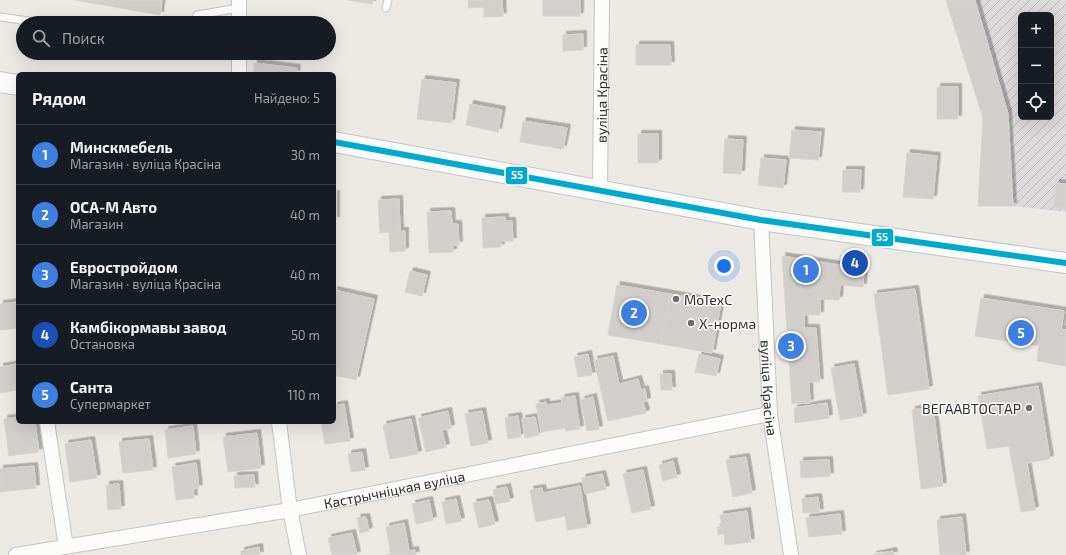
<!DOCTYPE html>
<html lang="ru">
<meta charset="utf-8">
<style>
body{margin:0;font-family:"Exo 2",sans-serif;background:#20242c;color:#f1f3f6}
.controls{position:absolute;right:12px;top:12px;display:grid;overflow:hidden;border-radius:6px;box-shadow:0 4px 16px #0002}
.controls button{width:36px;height:36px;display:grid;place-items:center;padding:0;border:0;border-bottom:1px solid #363941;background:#171b24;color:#f1f3f6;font:20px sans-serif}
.you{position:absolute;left:724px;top:266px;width:14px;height:14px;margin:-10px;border:3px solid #fff;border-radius:50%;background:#1a73e8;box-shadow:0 0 0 6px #1a73e833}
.badge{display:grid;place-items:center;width:26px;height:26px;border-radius:50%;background:#706f6e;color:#fff;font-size:13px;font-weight:700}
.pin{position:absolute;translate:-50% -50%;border:2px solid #fff;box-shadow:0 1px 4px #0006}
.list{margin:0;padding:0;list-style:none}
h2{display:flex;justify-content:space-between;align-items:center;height:52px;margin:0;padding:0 16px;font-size:17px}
h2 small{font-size:13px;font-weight:400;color:#9ea1a6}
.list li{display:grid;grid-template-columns:26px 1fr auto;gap:12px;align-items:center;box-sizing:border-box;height:60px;padding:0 16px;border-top:1px solid #363941}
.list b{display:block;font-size:15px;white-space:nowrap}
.list p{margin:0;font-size:13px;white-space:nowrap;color:#9ea1a6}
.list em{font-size:13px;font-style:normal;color:#9ea1a6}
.icon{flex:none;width:22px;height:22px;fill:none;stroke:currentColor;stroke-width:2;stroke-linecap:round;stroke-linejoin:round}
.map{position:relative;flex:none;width:1066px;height:555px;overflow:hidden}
.search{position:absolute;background:#171b24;box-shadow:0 4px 16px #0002;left:16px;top:16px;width:320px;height:44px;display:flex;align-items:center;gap:10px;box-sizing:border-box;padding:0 14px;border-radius:22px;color:#9ea1a6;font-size:15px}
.panel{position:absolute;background:#171b24;box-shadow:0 4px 16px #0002;left:16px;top:72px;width:320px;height:352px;border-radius:6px}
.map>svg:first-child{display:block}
</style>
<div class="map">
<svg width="1066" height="555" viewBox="0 0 1066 555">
<defs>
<pattern id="industrial-furrows" width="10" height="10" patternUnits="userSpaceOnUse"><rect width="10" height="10" fill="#dcd9db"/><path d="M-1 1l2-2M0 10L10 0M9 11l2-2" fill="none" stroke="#bdbbbc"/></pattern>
<filter id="shadow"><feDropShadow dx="3.5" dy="-3.5" stdDeviation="0" flood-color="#0004"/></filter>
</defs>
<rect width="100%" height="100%" fill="#ece8e4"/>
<!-- industrial -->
<path fill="url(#industrial-furrows)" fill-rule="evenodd" d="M946 0H1066V212L1014 206H978L983 118ZM1021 15H1051V117H1021Z"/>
<!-- building -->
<path fill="#d1cecb" stroke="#d7d4d0" filter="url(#shadow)" d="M75 0H162L160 15Z
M348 0H373L372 4Z
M468 0H502L503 16 484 17V7L469 8Z
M543 0H580V16H543Z
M946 0H975L1008 114 1013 206H978L983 118Z
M583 34V50L563 51V35Z
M636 45H670L671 65H636Z
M254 63 297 68 296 74H253Z
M422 79 456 83 451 123 417 119Z
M937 87H958V119H937Z
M470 104 502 110 498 132 466 125Z
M523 121 567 128 563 149 520 142Z
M792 130 821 132 818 160 789 158Z
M638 134H658V163H638Z
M725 139 743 140 741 174 723 173Z
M907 153 937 156 933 199 903 197Z
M761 158 786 160 783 188 758 185Z
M843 170H861L860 192H842Z
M1056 183 1066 184V209L1054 207Z
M334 194H336V220H334Z
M399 199 400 231H405V251L390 252 389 232 380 233 378 200Z
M451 211 452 224H458L459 245H453V252L429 253 427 212Z
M505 217V221H512L513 241H501V247L483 248 482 218Z
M782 256 864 269 863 287 840 285 839 300 820 299V315H804V328H816L820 382H809L810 403 792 404Z
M410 271 427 275 422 296 405 292Z
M617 285 670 294 661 344 608 335Z
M915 289 929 389 888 395 874 294Z
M334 290 374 299 356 380 334 375Z
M670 294 721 303 712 353 661 344Z
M981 298 1064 311 1061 329 1066 330V366L1037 361 1039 346 975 336Z
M18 302V328L0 330V304Z
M588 354 592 375 578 377 574 357Z
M699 354 720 359 716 376 695 372Z
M613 356 619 384 638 379 641 390 645 389 647 401 643 402 646 413 608 421 594 360Z
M17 364 18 390 0 393V367Z
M854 364 863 416 840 420 831 368Z
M660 374H671L672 390H661Z
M1038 386 1050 459 1027 463 1035 510 1021 512 1009 446 987 449 978 396Z
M575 396 580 429 566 431 565 428 541 432 536 404 546 402V405L562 403 561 398Z
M593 397 599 429 587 431 581 400Z
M827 403 829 418 795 423 794 408Z
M344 404 350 441 325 444 321 422H334V406Z
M933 407 943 486 921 489 912 410Z
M448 411 451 428 442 430 446 447 426 452 418 418Z
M482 411 488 443 471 446 465 414Z
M518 416 521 437 508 439 505 418Z
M18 417V422H35L39 452 9 456 4 419Z
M535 417 539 435 525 438 522 419Z
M411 419 418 454 390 459 383 425Z
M193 426 196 454 168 458 165 430Z
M257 433 261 468 228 472 223 437Z
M149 439 153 470 123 473 119 442Z
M91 440 97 478 70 482 65 444Z
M362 452 365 470 351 472 348 454Z
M746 457 752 493 733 497 726 460Z
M829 460 830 476 801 478 800 461Z
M673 461 677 477 663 481 659 465Z
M196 463 199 488 193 489 194 498 176 500 172 467Z
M34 466 36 488 0 492V469Z
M643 470 651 509 632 513 623 474Z
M602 474 606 489 585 494 582 478Z
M254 475 255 487 235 488 234 476Z
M119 484 121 509 108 510 106 485Z
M580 486 587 527 567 530 565 516 536 522 530 490 542 488 543 493Z
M507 487 510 501 496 504 493 490Z
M818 497 820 512 803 513 802 499Z
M456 499 461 521 446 524 442 502Z
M429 500 433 520 416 524 412 504Z
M489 500 495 524 479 528 473 503Z
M747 511 751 542 725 545 724 534 718 535 717 527H722L720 515Z
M840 514 842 534 809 537 806 518Z
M366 517 369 531 360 533 357 518Z
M962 517 966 555H940L937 520Z
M404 523 409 551 415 550 416 555H386L391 554 386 527Z
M352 533 357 555H332L328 538Z
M259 547 260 555H241V551Z
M893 551 894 555H873Z"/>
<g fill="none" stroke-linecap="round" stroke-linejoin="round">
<!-- service casing -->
<g stroke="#c5c4c5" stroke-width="9">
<path id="service" d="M386 8 388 0
M0 17 42 23
M194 23 197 15 239 8"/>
</g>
<!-- minor casing -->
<g stroke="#c5c4c5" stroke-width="16">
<g id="minor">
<path d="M239 23V0"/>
<path d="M239 53V74"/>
<path id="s1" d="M600 190 602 0"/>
<path id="s2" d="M761 220 770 414 791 555"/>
<path d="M47 422 66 547"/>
<path d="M279 422 290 510 299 555"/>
<path id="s3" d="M16 555 290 510 770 414"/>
</g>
</g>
<!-- secondary casing -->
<g stroke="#c5c4c5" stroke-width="22">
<path id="secondary" d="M0 82 18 85
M334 142 761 220 1066 263"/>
</g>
<!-- service -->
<use href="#service" stroke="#fcfcfb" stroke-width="7"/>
<!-- minor -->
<use href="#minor" stroke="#fcfcfb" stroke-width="14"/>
<!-- secondary -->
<use href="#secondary" stroke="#fcfcfb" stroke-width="20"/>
<!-- bus-1 casing -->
<g stroke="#fff" stroke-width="9">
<path id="bus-1" d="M334 142 761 220 1066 263"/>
</g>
<!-- bus-1 -->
<use href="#bus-1" stroke="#00a9ce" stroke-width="6"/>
</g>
<!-- markers -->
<g fill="#706f6e" stroke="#fff" stroke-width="1.5">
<circle cx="676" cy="299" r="4"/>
<circle cx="691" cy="323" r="4"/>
<circle cx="1029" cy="408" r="4"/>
</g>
<g text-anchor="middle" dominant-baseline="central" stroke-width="3" stroke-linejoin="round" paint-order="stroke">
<!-- street labels -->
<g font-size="14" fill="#2e2e2e" stroke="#fff">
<text stroke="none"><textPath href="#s1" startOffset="95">вуліца Красіна</textPath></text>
<text stroke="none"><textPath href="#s2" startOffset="168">вуліца Красіна</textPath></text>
<text stroke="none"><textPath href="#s3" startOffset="384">Кастрычніцкая вуліца</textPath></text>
</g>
<!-- poi labels -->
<g font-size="14" fill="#2e2e2e" stroke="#fff" text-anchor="start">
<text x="684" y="299">MoTexC</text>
<text x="699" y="323">Х-норма</text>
<text x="1021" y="408" text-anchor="end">ВЕГААВТОСТАР</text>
</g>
</g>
<g stroke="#fff" stroke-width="1.5">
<rect x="505" y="166" width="23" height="19" rx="4" fill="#00a9ce"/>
<rect x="871" y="228" width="23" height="19" rx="4" fill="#00a9ce"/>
</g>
<g font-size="11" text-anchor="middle" font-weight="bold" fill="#fff">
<text x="517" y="179">55</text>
<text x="882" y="241">55</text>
</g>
</svg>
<div class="controls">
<button>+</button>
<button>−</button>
<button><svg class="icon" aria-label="locate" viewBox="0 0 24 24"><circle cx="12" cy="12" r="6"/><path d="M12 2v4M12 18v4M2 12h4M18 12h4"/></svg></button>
</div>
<div class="you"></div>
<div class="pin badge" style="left:806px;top:270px;background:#3f7fe0">1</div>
<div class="pin badge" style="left:634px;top:313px;background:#3f7fe0">2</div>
<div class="pin badge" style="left:791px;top:346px;background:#3f7fe0">3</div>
<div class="pin badge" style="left:855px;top:263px;background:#1a4fb4">4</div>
<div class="pin badge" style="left:1021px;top:333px;background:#3f7fe0">5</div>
<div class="search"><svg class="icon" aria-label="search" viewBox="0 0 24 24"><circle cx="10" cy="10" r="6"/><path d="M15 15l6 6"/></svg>Поиск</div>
<section class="panel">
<h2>Рядом<small>Найдено: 5</small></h2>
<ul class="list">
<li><span class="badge" style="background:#3f7fe0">1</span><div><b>Минскмебель</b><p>Магазин · вуліца Красіна</p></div><em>30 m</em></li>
<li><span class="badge" style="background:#3f7fe0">2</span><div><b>ОСА-М Авто</b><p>Магазин</p></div><em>40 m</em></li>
<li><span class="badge" style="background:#3f7fe0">3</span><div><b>Евростройдом</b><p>Магазин · вуліца Красіна</p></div><em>40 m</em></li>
<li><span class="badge" style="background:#1a4fb4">4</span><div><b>Камбікормавы завод</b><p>Остановка</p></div><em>50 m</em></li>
<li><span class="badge" style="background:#3f7fe0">5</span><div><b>Санта</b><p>Супермаркет</p></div><em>110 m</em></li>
</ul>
</section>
</div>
